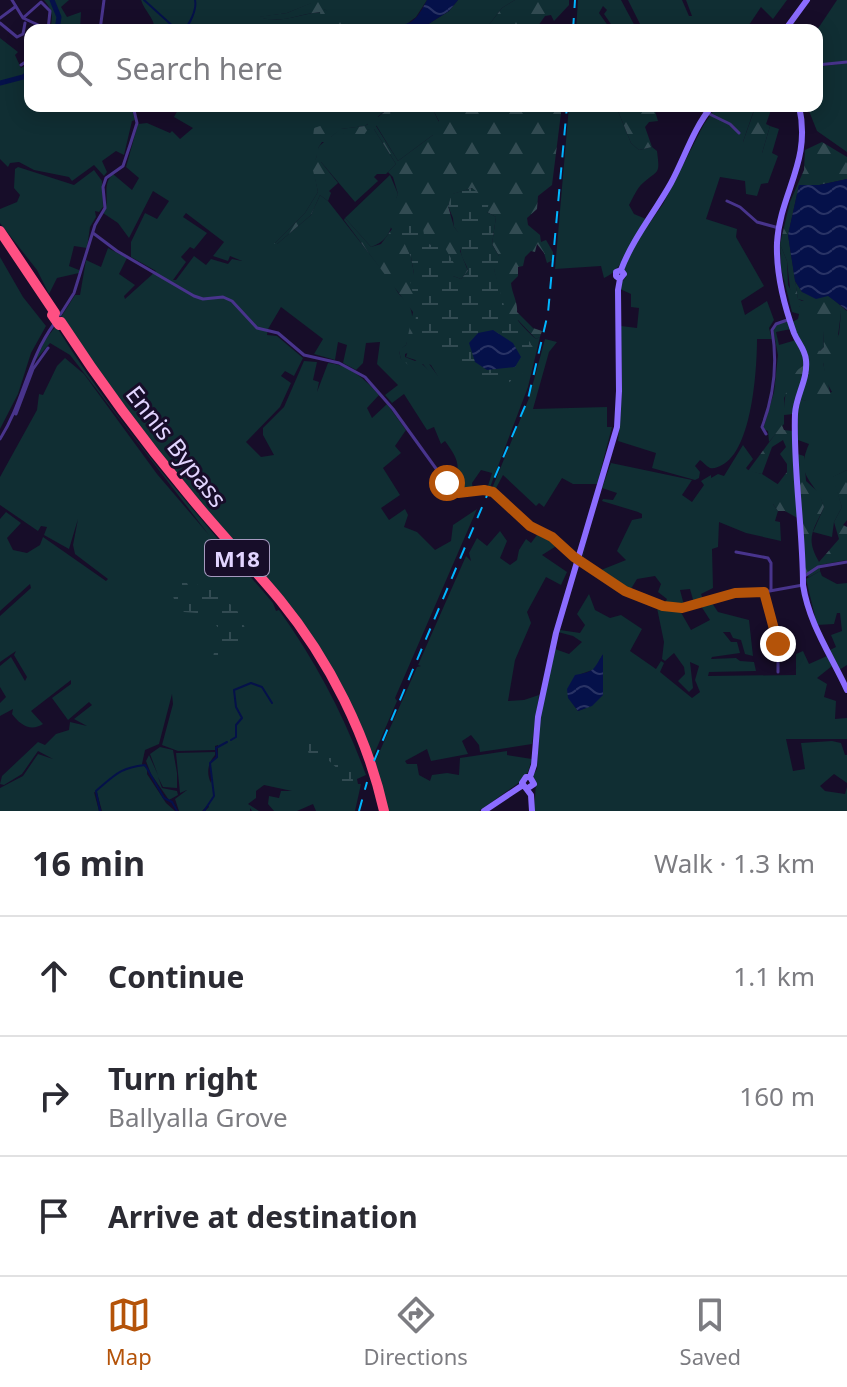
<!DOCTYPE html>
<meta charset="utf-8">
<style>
body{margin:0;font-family:"Noto Sans",sans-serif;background:#f2f2f3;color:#2b2b33}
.stop{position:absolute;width:24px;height:24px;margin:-18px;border:6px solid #b45309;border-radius:50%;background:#fff}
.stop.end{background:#b45309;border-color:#fff;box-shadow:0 2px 8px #0008}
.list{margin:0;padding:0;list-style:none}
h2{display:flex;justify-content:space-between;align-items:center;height:104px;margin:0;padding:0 32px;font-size:34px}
h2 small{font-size:26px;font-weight:400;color:#7c7c81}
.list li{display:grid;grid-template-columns:52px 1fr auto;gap:24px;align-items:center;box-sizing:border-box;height:120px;padding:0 32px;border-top:2px solid #e1e1e2}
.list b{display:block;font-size:30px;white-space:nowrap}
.list p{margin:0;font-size:26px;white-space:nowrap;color:#7c7c81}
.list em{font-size:26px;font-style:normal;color:#7c7c81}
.icon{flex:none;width:44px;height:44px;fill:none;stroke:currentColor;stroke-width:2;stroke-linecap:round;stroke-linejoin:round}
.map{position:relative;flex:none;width:847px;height:811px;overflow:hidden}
.search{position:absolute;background:#fff;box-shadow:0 4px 20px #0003;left:24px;right:24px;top:24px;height:88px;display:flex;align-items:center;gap:20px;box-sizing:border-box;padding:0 28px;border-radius:16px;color:#7c7c81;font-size:30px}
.sheet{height:464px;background:#fff}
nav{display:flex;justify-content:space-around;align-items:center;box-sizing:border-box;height:112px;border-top:2px solid #e1e1e2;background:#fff;font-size:22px;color:#7c7c81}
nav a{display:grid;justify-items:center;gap:4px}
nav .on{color:#b45309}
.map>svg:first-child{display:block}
</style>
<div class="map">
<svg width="847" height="811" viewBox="0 0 847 811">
<defs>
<pattern id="forest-firs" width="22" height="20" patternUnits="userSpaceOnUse" patternTransform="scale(2)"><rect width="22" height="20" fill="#102e33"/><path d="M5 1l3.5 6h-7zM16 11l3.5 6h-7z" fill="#324b52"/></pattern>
<pattern id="wetland-marsh" width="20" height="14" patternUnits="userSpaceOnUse" patternTransform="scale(2)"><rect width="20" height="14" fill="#102e33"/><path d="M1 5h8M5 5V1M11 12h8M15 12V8" fill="none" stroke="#324b52"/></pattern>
<pattern id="water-waves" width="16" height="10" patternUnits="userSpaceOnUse" patternTransform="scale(2)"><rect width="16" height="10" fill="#05114a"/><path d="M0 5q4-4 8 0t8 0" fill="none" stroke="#293365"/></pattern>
</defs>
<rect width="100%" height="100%" fill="#170d29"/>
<!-- green -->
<path fill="#102e33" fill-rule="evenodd" d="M44 0H69L61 7 67 17 81 12 80 30H50C53 16 53 11 44 0Z
M141 0H311L312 3 287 13 260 17C281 24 299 14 321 12L338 25 339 30H155C154 17 145 12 141 0Z
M324 0H427L416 17 404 26 379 25 380 30C358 30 342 23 324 9Z
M458 0H515L502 8 485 30H419L449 11Z
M578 0H621L637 30H615L604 14 607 10 603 6 599 13 611 30H595L598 25 592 26 590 30H576Z
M628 0H682L689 16H692L686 0H787L773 19 761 7 749 25 757 27 756 30H643Z
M837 0H847V61L817 64V30Z
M0 38 18 52 15 55 21 68 30 63V106H131L135 120 132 121 124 155 116 151 102 161 107 172 104 176 94 165 72 181 69 177 34 170 19 162 10 163 8 167 0 159Z
M847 63V152L817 131 807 106H817V67Z
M180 106H392L365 126 341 129 330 138 314 128 317 156 313 167 318 192 305 213 275 243 277 244 311 215 320 195 328 201 394 285C397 293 400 295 406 301 417 313 411 331 406 345L399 351 401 359 422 364 440 380 431 365 406 357 417 322 494 270C504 301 511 317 536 339L540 337 528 387 489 490 487 489 492 473 481 470 472 483 473 490C459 491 454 491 446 479L456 478C461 462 454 454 445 441L441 444 434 427 427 430 404 394 392 403 385 395 398 385 377 364 380 342 366 343 363 363 356 370 343 363 347 345 338 342 335 360 314 354 323 339 281 307 268 329 267 335 277 336 303 358 294 376 285 371 281 376 291 383 280 407 246 442 261 457 274 455 263 435V428L284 407 304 361 317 362 313 380 319 382 317 392 328 363C349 365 365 379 379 395L367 408 372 418 387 404 406 430 395 446 401 453 383 468 400 495 381 508 389 520 405 509 408 515 404 527 417 532 435 550 451 541 453 525 477 509 395 698 397 701 372 759 321 655 201 507 81 349 61 317 75 295H80L86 260 101 267 108 248 127 258 119 274 135 285 124 296 125 299 156 271 131 257V242L145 213 157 219 169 201 153 191 129 238 118 223 103 213C112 201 100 186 113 174L132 190 139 178 126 167 138 124 147 123 170 133 172 131 180 139 193 128 174 117ZM186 213 224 242 213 256 228 261 230 256 242 261 232 259 228 264 211 259 206 265 194 256 176 280H173L186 262 181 257 190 247 194 249 207 233 183 217Z
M399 106H431L439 122 433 135 398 161 376 125Z
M569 106H616L631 143 639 150 652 147 657 151C660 175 659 169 643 183 637 188 633 198 629 205L634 214 646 219C634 237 624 270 604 278L601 266 555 269Z
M717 106 755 107 743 142 762 153 770 126 779 129 772 153 778 156 768 183 761 184 757 196 746 194 745 181 720 177 706 219 737 229 736 237 764 286 741 301 745 315 767 301 774 320 769 328 772 339H757C757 370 752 450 722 465 718 467 714 469 710 468 706 466 703 462 700 460L695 466 700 472 699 478 695 480 652 468 656 453 618 441 622 392 621 326 637 328 639 308 631 307V294L620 289V284L626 277 623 268 637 241 663 204 704 124Z
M374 129 396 164 386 174H377L374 177 378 181 355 202 321 162 318 148C329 133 356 129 374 129Z
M18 167 74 185 94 170 102 181 103 207 99 212 95 211 96 217 90 227 87 248 74 246 69 266 79 270V273L57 278 49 294 37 270 0 223V209L17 202 20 195 14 188 15 169Z
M390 175 398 194C389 216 399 237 371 247L345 218Z
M780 244 787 261 788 285 800 307 823 330 824 347 820 351 804 348 796 336 792 322 798 319 799 314 792 312 781 268Z
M0 257 23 297 46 326 31 353 18 394 0 429Z
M795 281 802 292 828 295 847 311V470L833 477 842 507 834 522 832 537 813 532 824 507C815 479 794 478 809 444L798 440V410L801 399 806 401 832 392 826 381 823 362 839 334 841 312 798 299Z
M787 321 791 329 776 332 779 345 796 340 805 356V364L784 398V424L769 442 768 431 763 429 774 392 778 355 773 329 776 325Z
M56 326C117 425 197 514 273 603L276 611 279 610C316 662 344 715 366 775L357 779 358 784H361L355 811H316L313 804 297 811H274L268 804 269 796 279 798 281 791H292L264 785 256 791V798L248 804 259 811H252L250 808V811H205L209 807 208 805 202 811H179L175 799 187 790 180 793 176 753 215 752V755C208 763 206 773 211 783V763L218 757V745L215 746V750L178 751 162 745 173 704 172 694 159 744 145 750 142 764 147 769V774L166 803 175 811H102L97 793 94 792 99 811H0V788L23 776 38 754 53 759 38 751 22 774 4 785 0 784 2 776 38 742 45 745 56 734 69 730 70 722 87 726 74 719 92 705 89 702 68 720 52 698 71 684V680L31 711 43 724C31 732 20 725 12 714L13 709 0 716V703L6 697 0 687V666L11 657 25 681 27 677 14 655 16 651 0 662V616L31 588 30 584 0 611V519L6 512 21 523 7 538 13 550 27 553 40 545 43 537 106 581 108 579 75 554 73 545 78 519 69 549 44 535 47 527 41 526 38 531 0 505V477L37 410 39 394 43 395 57 366 65 358 84 374 157 474 209 535 70 355 50 343 33 363 45 340Z
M545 339 557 342 549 352 533 409 607 407V427H612L597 484H573L562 478 544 507 539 503 536 506 503 475 494 492 491 491 529 398Z
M743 445 753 459 746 468 748 470 762 474 779 485 773 504 778 511 775 521 780 522 781 541 746 533 719 522 718 547 712 549 713 588 701 594 704 602 694 603 690 589 680 590 684 605H664L667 599 658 592 661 584 655 576 637 579 629 592 582 560 590 526 583 558 601 570 626 560 617 551 632 520 642 518V514L638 512 602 501 603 499 613 500 617 493 602 488 611 463 692 480 682 495 692 502 704 485 701 481 711 475V478L718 474 724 476Z
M500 531 507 541 500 558 510 565 517 560 519 550 526 539 531 543 537 535 558 545 542 555 567 572 561 585 546 577 527 612 531 623 515 660 508 701 524 700 539 695 532 744 480 752 479 745 471 735 462 741 468 754 431 761 427 749 405 761 407 764H417L419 775 430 781 432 775 447 773 459 775 460 758 507 751V755L532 759 528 772 520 782 479 811H386L375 762 417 667 421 666 418 665 466 556 471 561 469 553 477 538 487 546Z
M820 571 822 576 837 584 847 583V665L839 670 828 651 836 647 831 635 842 631 840 613H837L834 624 817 625 806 579Z
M589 594 595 610 610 618 621 615 642 629 630 651 656 669 661 661 664 663 660 672 692 698 700 692 695 680 699 666 690 662 693 688 689 692 678 681 685 674 684 667 674 653 665 661 662 659 664 642 656 603 669 609H679L691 630 710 620 701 606 712 603 718 612 749 620 753 656 745 654 741 640 733 638 730 632H723L731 642H737L740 653 712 657 711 659 736 658 740 661 754 662 756 671 709 672 708 676 796 675V654L803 651 809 664 827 656 832 666 817 678 827 684 824 697 836 701 835 719 847 718V739H786L793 771 805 769 801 743 832 741 841 743 845 755H847V783L834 774 820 786 825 791 845 794 847 787V811H534L536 783 533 775 537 769 540 717 555 649 569 654 582 642 573 636 558 632 560 630 580 633 585 625 577 614ZM603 654C602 680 609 701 578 711L568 697 581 674 595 669Z
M160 747 173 750 177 773V788L163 787 158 777 162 788 177 791 178 795 169 800 151 774 146 761 149 755 158 775 150 754Z"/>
<!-- forest -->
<path fill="url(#forest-firs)" d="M311 0H324V9L360 30H339L338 25 322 26 320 12C294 15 284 24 257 17L287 13 311 3Z
M515 0H569V5L554 21 551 15 545 16 538 26 539 30H485L502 8Z
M362 106 373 109 378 117 392 106H399L376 126 398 161 433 135 431 129 439 121 431 106H558L561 113 552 185 538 196 537 209 527 218 528 225 540 235 541 242 546 240 553 252V260L547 263 544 253 537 244 535 252 531 251 525 257 523 266 518 267V276L511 283C512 294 518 302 517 312L533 328 542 331 540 337 536 339 518 320 515 323 506 314 494 270 499 256 492 244 496 217 487 212 472 188 453 194 448 206 454 227 459 233 463 243 460 251 468 271 461 279 453 276 431 245 403 237 411 257 414 274 412 288 416 297 417 322 410 352 405 354V357L415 361 423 356 441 380 438 382 423 364 411 367 401 359 399 351 392 346 395 343 402 348 406 345 413 312 344 220 345 218 371 247 381 244 392 229 386 221 398 194 393 177 388 172 396 164 374 129H368L364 135 344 133 335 142H322L318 148 323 155 321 162 338 183 329 191 331 193 328 201 320 195 311 215 277 244H274L305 213 318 192 312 166 317 156 312 148 314 128 323 125 331 137 340 129 365 126 368 124 361 114Z
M616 106H662L654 108 658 121 649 122 645 127 652 147 639 150 631 143Z
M749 106 772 107 766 124 770 126 762 153 745 156 743 142 755 108Z
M822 142 847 157V179L819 185H799L788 235 798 299 802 301 808 299 814 302 825 300 841 312 836 351 831 360 823 363 832 400 806 401 797 398 793 414 784 415C784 394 788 371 809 363L804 348 813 346 820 351 824 347 823 331 812 329 800 318V307L791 297 787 261 780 244 790 202 804 170 805 150Z
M782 425 784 430 793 431 794 453 804 456 806 481 819 493 824 507C813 531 805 538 819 562L839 539 834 522 842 507 832 477 847 470V520L843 525 847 527V560L820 565V571L809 577 804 572 801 520 785 511H778L773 504 771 493 787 472V464L780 454 786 447 783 440 772 447 762 474 748 471Z"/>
<!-- wetland -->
<path fill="url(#wetland-marsh)" d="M472 188 489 201 487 212 496 217 492 244 499 256V265L494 270 509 323 523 331 534 349 528 369 498 390 464 372 412 336C420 312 414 302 410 279L414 274 411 257 397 228 401 222 409 219 423 228 425 242 431 245 442 243 455 265 453 276 461 279 468 271C467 264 461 258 461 252 459 241 463 237 454 227L453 218 448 206 452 194Z
M214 564 217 572 206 577 205 584 214 586 223 598 237 610 248 635 239 661 223 655 210 665C216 655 214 640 218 628L209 614 184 612 174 599 167 579 172 574 184 577 188 585 194 589C204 579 201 575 214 564Z
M307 733 316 735 328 754 338 752C348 758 354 773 353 785L336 790 333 786 343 778 341 772 326 758 316 766 320 774H314L307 747Z"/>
<!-- water -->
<path fill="url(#water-waves)" d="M427 0H458L449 11 419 30H380L379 24C407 24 412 30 427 0Z
M847 179V320V310L828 296 816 299 802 292 795 281 788 235 799 185H819Z
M493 330 513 343 521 357 515 367 487 370 475 362 469 343 478 333Z
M603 654V695L592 706 578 711 568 698 567 689 575 675C596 671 592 671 603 654Z"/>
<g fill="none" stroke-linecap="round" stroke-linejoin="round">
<!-- stream -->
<path stroke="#05114a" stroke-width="2" d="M144 0 176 29 182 30
M183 30C190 25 197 9 195 0
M231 740 236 737V725L242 718 236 707 234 690 251 683 262 687 272 703
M100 811 96 791C115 775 119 768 145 765L164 798 172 802 177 811
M204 811 214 796 210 763 217 757 216 748 227 742"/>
<!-- river -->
<path stroke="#05114a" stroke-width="5" d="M52 0 59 17 57 30
M0 83 23 77 30 72"/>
<!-- street -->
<path stroke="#48348c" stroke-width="3" d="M12 0 23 18 47 29
M0 18 15 7
M23 18 41 2 50 11 48 30
M0 23 17 37 23 34 25 23
M100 30 104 0
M21 65 30 59
M817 65 847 62
M693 106 730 124 739 133
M727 201 740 207 757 222 779 228
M93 233 117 251 194 296 203 299 223 297 232 301 257 328 278 333 304 355 339 363 365 377 393 409 450 488C464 497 478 487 493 492L530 526 552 537 574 557 625 591 663 606 682 608 735 593 764 592 803 585
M60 315 74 293 95 225 105 208 103 187 106 178 123 166 130 145 137 123 133 106
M16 414 33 369 48 348
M766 434 762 427C774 395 778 364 772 330L776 324 790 319
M0 439C24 401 27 361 54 324
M736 552 768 558 771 563V589
M803 577 818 567 847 562
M764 592 778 644V672"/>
<!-- secondary -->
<path stroke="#8b6cff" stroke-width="6" d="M785 30 807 0
M799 106C812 162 780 192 777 243 776 273 784 305 794 333 798 343 805 349 806 360 808 380 796 395 795 414 793 471 803 528 803 585 809 624 831 655 847 690
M620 279 616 276V272L621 270C633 238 655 212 671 183 685 157 693 129 712 106
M530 777H526L522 783 531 795 532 811
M528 788 534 784 530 777 534 765 538 717 556 633 617 427 619 391 618 290 620 279 624 274 621 270
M484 811 523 785"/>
<!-- highway -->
<path stroke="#ff5083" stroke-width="10" d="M0 231 55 313
M61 322C100 382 142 439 188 494 217 530 250 564 280 600 329 660 367 735 384 811"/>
<!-- rail -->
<path stroke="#01b6ff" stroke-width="2" stroke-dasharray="12 10" stroke-linecap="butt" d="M573 30 575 0
M374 761 528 399 548 313 567 106
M359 811 367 782"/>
<!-- highway-bridge -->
<path stroke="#ff5083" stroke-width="10" d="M52 315 59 325"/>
</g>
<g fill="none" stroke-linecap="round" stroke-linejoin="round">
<!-- route -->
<path stroke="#b45309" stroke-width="10" d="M447 483 458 493 484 490 493 492 530 526 552 537 574 557 625 591 663 606 682 608 735 593 764 592 778 644"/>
</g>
<g text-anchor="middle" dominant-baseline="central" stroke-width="6" stroke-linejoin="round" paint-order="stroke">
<!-- shield labels -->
<rect fill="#170d29" stroke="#a599bf" stroke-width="2" x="205" y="540" width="64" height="36" rx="6"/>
<g font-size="22" font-weight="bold" fill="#e2d5ff">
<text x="237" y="558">M18</text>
</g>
<!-- street labels -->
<g font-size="24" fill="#e2d5ff" stroke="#170d29">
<text transform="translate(177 446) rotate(52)">Ennis Bypass</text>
</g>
</g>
</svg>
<div class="stop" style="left:447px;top:483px"></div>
<div class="stop end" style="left:778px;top:644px"></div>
<div class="search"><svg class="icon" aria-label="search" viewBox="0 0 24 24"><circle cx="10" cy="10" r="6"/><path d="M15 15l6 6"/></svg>Search here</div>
</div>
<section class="sheet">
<h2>16 min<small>Walk · 1.3 km</small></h2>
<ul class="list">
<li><svg class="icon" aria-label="ahead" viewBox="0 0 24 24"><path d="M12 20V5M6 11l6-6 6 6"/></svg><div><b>Continue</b></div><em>1.1 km</em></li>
<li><svg class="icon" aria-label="right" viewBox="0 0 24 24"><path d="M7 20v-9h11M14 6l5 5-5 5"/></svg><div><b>Turn right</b><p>Ballyalla Grove</p></div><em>160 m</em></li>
<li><svg class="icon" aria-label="arrive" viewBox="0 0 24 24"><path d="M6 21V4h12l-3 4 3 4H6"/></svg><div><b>Arrive at destination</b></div></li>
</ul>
</section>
<nav>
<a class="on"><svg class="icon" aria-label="map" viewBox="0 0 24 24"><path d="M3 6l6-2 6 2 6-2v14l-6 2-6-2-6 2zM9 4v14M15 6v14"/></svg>Map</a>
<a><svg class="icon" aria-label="directions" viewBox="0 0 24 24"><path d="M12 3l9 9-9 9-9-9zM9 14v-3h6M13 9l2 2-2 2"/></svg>Directions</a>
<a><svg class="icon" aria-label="saved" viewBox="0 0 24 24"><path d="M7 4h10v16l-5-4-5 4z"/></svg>Saved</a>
</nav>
